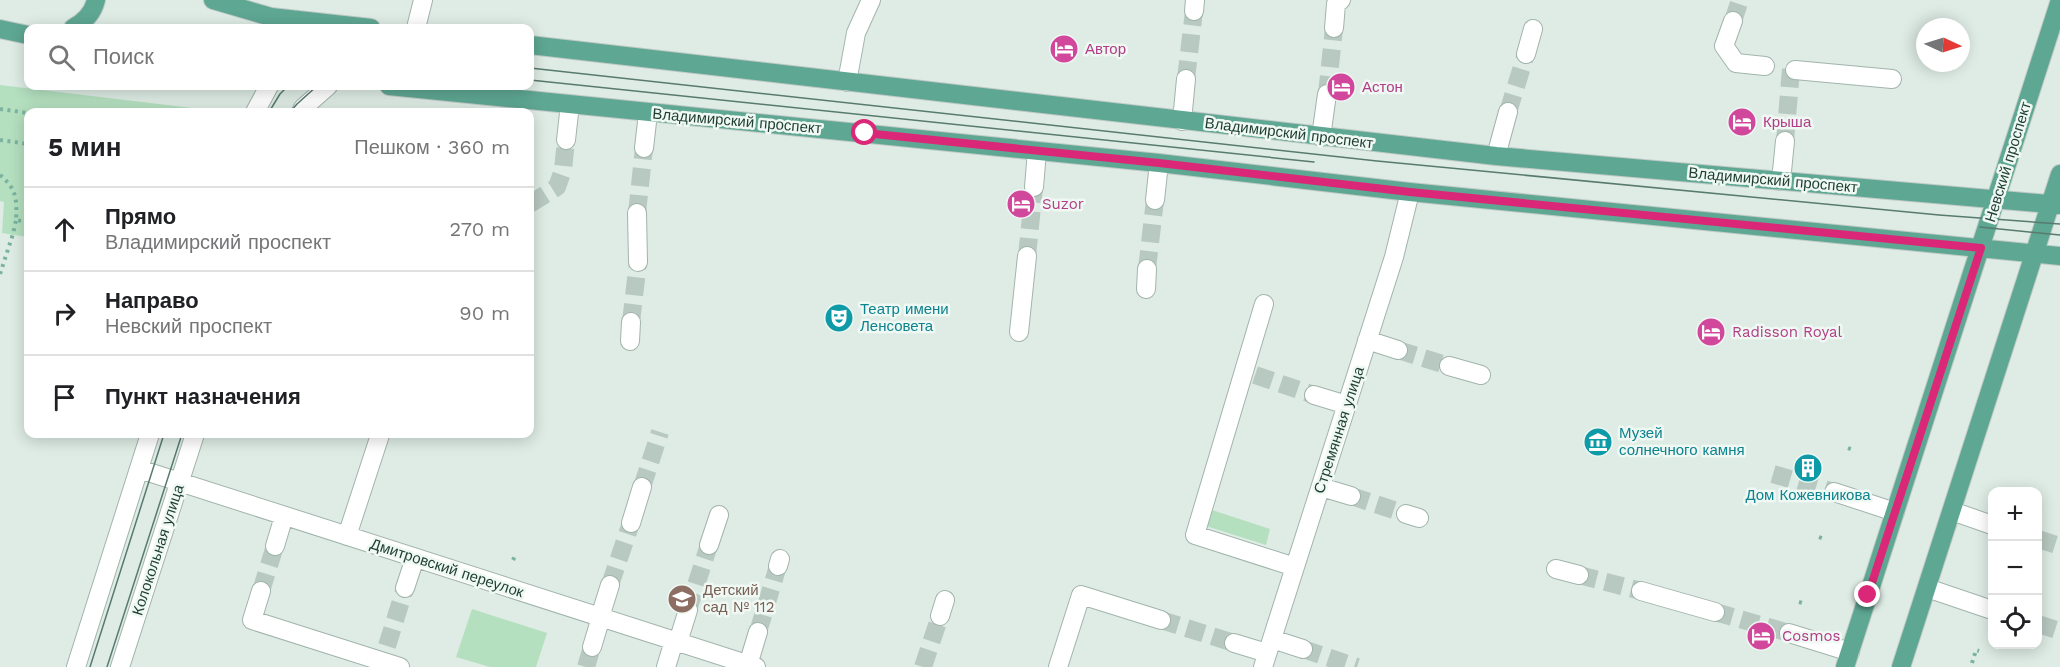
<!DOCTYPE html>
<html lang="ru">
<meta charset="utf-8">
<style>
body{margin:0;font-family:"Work Sans",sans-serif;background:#f2f2f2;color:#202124}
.controls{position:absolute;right:18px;bottom:18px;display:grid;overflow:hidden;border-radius:12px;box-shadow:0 3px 15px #0003}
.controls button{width:54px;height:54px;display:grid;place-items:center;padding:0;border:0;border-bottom:2px solid #e0e0e0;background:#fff;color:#202124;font:30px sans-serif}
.compass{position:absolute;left:1916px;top:18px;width:54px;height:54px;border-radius:50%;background:#fff;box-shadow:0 3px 15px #0003;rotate:94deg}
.stop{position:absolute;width:18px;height:18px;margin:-14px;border:4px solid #db2777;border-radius:50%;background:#fff}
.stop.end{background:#db2777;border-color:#fff;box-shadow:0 2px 6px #0008}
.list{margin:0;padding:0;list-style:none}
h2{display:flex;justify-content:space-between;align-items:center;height:78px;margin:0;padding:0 24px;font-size:26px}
h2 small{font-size:20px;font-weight:400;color:#757577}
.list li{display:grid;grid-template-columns:39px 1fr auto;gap:18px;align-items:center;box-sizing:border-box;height:84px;padding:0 24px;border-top:2px solid #e0e0e0}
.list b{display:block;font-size:22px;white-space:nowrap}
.list p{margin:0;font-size:20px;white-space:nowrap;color:#757577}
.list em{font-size:20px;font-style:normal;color:#757577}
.icon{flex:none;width:33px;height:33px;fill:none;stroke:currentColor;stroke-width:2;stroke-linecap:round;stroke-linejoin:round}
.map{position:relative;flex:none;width:2060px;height:667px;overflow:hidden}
.search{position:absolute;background:#fff;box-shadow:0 3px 15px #0003;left:24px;top:24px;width:510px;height:66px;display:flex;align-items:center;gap:15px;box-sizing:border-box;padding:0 21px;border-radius:12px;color:#757577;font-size:22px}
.panel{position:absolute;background:#fff;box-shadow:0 3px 15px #0003;left:24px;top:108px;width:510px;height:330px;border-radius:12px}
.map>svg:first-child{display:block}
</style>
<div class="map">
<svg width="2060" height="667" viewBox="0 0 2060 667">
<rect width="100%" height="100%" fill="#deece5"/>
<!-- green -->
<path fill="#b4e0bf" d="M0 85 209 110 206 112H28V237L2 233 4 202 0 201Z
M1212 510 1270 529 1266 545 1206 526Z
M472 609 547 633 536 667H490L456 657Z"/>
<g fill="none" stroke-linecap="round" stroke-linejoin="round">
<!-- minor-tunnel -->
<path stroke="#b8c9c2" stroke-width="18" stroke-dasharray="18 9" stroke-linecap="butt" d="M1733 21 1740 0
M1186 79 1194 11
M1327 94 1334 28
M1508 112 1526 54
M1785 141 1791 69
M530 204 557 187 563 170 566 140
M637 213 644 148
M1027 256 1034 187
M1147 269 1155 200
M631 322 638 262
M1398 350 1449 366
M1255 375 1314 395
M1773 474 1834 492
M642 487 660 432
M1351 496 1406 514
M2038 539 2060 546
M1579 575 1641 591
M610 585 631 523
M261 591 275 546
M688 610 709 545
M1715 612 1789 633
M1161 620 1234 643
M2038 624 2060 631
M758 632 778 566
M387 646 405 588
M1303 649 1357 667
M586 667 592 647
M923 667 940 616"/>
<!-- minor casing -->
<g stroke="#a1b4ac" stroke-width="20">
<path id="minor" d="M1194 11 1195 0
M1733 21 1724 46 1736 63 1765 66
M416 28 423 0
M1334 28 1336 4 1341 0
M1526 54 1533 29
M1795 70 1892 79
M847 82 856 33 871 0
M255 112 269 86
M301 112 303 108 328 86
M1182 121 1186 79
M1321 137 1327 94
M566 140 570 104
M644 148 648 113
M1496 156 1508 112
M1781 181 1785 141
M1034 187 1037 151
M1155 200 1159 163
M637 213 638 262
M1146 289 1147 269
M1264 304 1195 535 1295 567
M1019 332 1027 256
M1367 340 1398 350
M630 341 631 322
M1449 366 1481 375
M1314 395 1347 405
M139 469 756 667
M1321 487 1351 496
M1834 492 1895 512
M1952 511 1992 525
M1406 514 1419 518
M631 523 642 487
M347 536 380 435
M709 545 719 515
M275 546 284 516
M778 566 780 559
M1556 569 1579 575
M405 588 415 558
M1927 588 1992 610
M261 591 252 620 400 667
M1641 591 1715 612
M940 616 945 600
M600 617 610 585
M1789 633 1850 652
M1272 639 1303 649
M678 642 688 610
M1234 643 1267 653
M592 647 601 617
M748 665 758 632
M76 667 150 434
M120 667 195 434
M666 667 674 641
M1058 667 1081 595 1161 620
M1263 667 1394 257 1410 192"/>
</g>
<!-- major casing -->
<g stroke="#c0c9c6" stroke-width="20">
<path id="major" d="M213 0 271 17 371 28
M73 28C84 22 93 13 96 0
M0 29 28 35
M530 45 1496 156 2060 205
M389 86 1159 163 1410 192 2060 256
M1845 667 2060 0
M1901 667 2060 174"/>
</g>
<!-- path -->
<path stroke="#7bb3a0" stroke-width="4" stroke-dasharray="3 4.5" stroke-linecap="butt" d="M0 109 28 113
M0 140 28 144
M0 175C17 189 17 200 16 220L28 222
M0 274 13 234 16 220
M1848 448 1853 450
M1819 537 1824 539
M513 560 516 554
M1799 602 1806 604
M1972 663 1976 650 1979 651"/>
<!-- minor -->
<use href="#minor" stroke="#fff" stroke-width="18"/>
<!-- major -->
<use href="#major" stroke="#5ea792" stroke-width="18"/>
<!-- tram -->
<path stroke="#587a6f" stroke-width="1.5" d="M530 68 1377 161 1939 215 2060 224
M530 80 1314 162
M269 112 280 94 288 86
M290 112 297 104 317 86
M1980 227 2060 235
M90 667 164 434
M107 667 182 434"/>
</g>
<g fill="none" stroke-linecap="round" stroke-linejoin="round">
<!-- route -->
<path stroke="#db2777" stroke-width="8" d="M865 133 1159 163 1410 192 1981 248 1868 595"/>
</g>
<!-- icons -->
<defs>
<g id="hotel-disc" transform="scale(1.5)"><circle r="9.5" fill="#d1479c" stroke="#eff8f3"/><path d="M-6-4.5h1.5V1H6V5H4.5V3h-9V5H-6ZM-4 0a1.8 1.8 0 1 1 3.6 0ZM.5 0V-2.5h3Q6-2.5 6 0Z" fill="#fff"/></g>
<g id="theatre-disc" transform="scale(1.5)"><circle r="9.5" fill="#0f9aa8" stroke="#eff8f3"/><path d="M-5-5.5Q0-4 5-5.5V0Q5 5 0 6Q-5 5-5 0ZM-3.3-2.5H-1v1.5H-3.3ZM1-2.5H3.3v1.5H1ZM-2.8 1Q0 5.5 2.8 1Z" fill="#fff"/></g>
<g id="museum-disc" transform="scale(1.5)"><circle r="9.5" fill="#0f9aa8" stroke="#eff8f3"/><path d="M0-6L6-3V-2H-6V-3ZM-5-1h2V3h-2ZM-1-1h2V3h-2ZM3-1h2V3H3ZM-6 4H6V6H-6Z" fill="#fff"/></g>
<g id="building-disc" transform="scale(1.5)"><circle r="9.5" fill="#0f9aa8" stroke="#eff8f3"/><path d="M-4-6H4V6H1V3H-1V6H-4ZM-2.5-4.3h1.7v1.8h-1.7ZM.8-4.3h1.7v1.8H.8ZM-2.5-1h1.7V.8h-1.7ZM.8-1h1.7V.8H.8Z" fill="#fff"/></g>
<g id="school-disc" transform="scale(1.5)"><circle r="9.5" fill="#8d6e63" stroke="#eff8f3"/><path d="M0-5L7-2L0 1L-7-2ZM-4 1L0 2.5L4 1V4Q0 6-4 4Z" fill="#fff"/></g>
</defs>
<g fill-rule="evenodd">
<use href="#hotel-disc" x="1064" y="49"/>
<use href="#hotel-disc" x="1341" y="87"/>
<use href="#hotel-disc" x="1742" y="122"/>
<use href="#hotel-disc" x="1021" y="204"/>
<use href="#theatre-disc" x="839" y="318"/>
<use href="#hotel-disc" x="1711" y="332"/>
<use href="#museum-disc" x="1598" y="442"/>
<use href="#building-disc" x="1808" y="468"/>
<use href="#school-disc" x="682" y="599"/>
<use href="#hotel-disc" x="1761" y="636"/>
</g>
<g text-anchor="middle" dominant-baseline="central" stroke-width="5" stroke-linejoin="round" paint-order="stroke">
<!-- hotel labels -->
<g font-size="15" fill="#b23c85" stroke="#eff8f3" text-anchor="start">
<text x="1085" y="49">Автор</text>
<text x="1362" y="87">Астон</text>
<text x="1763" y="122">Крыша</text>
<text x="1042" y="204">Suzor</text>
<text x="1732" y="332">Radisson Royal</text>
<text x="1782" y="636">Cosmos</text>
</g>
<!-- street labels -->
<g font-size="15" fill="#1e3e34" stroke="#eff8f3">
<text transform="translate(737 121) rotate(5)">Владимирский проспект</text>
<text transform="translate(1289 133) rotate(7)">Владимирский проспект</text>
<text transform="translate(2008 162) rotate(-73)">Невский проспект</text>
<text transform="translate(1773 180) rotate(5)">Владимирский проспект</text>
<text transform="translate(1339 430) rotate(-72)">Стремянная улица</text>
<text transform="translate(158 550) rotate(-72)">Колокольная улица</text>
<text transform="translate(447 568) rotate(18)">Дмитровский переулок</text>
</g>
<!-- culture labels -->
<g font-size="15" fill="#0d838f" stroke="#eff8f3" text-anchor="start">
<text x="860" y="309">Театр имени<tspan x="860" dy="17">Ленсовета</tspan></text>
<text x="1619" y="433">Музей<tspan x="1619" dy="17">солнечного камня</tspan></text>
<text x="1808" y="495" text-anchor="middle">Дом Кожевникова</text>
</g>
<!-- education labels -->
<g font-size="15" fill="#785e54" stroke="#eff8f3" text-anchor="start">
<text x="703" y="590">Детский<tspan x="703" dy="17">сад № 112</tspan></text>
</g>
</g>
</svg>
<div class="controls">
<button>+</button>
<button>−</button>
<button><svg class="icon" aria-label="locate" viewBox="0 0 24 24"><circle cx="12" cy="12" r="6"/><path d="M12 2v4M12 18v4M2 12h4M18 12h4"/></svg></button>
</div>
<svg class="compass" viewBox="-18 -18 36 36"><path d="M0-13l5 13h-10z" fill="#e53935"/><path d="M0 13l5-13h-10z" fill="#757577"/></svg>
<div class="stop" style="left:865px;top:133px"></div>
<div class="stop end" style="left:1868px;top:595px"></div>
<div class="search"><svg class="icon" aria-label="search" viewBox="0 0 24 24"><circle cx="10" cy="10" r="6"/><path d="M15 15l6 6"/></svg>Поиск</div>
<section class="panel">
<h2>5 мин<small>Пешком · 360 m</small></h2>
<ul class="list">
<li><svg class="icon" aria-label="ahead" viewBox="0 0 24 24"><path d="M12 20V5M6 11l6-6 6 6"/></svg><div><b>Прямо</b><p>Владимирский проспект</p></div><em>270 m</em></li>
<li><svg class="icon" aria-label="right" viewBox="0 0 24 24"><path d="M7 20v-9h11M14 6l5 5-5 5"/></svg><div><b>Направо</b><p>Невский проспект</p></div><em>90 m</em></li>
<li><svg class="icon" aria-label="arrive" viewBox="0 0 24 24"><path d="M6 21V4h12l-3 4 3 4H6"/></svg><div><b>Пункт назначения</b></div></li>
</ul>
</section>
</div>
